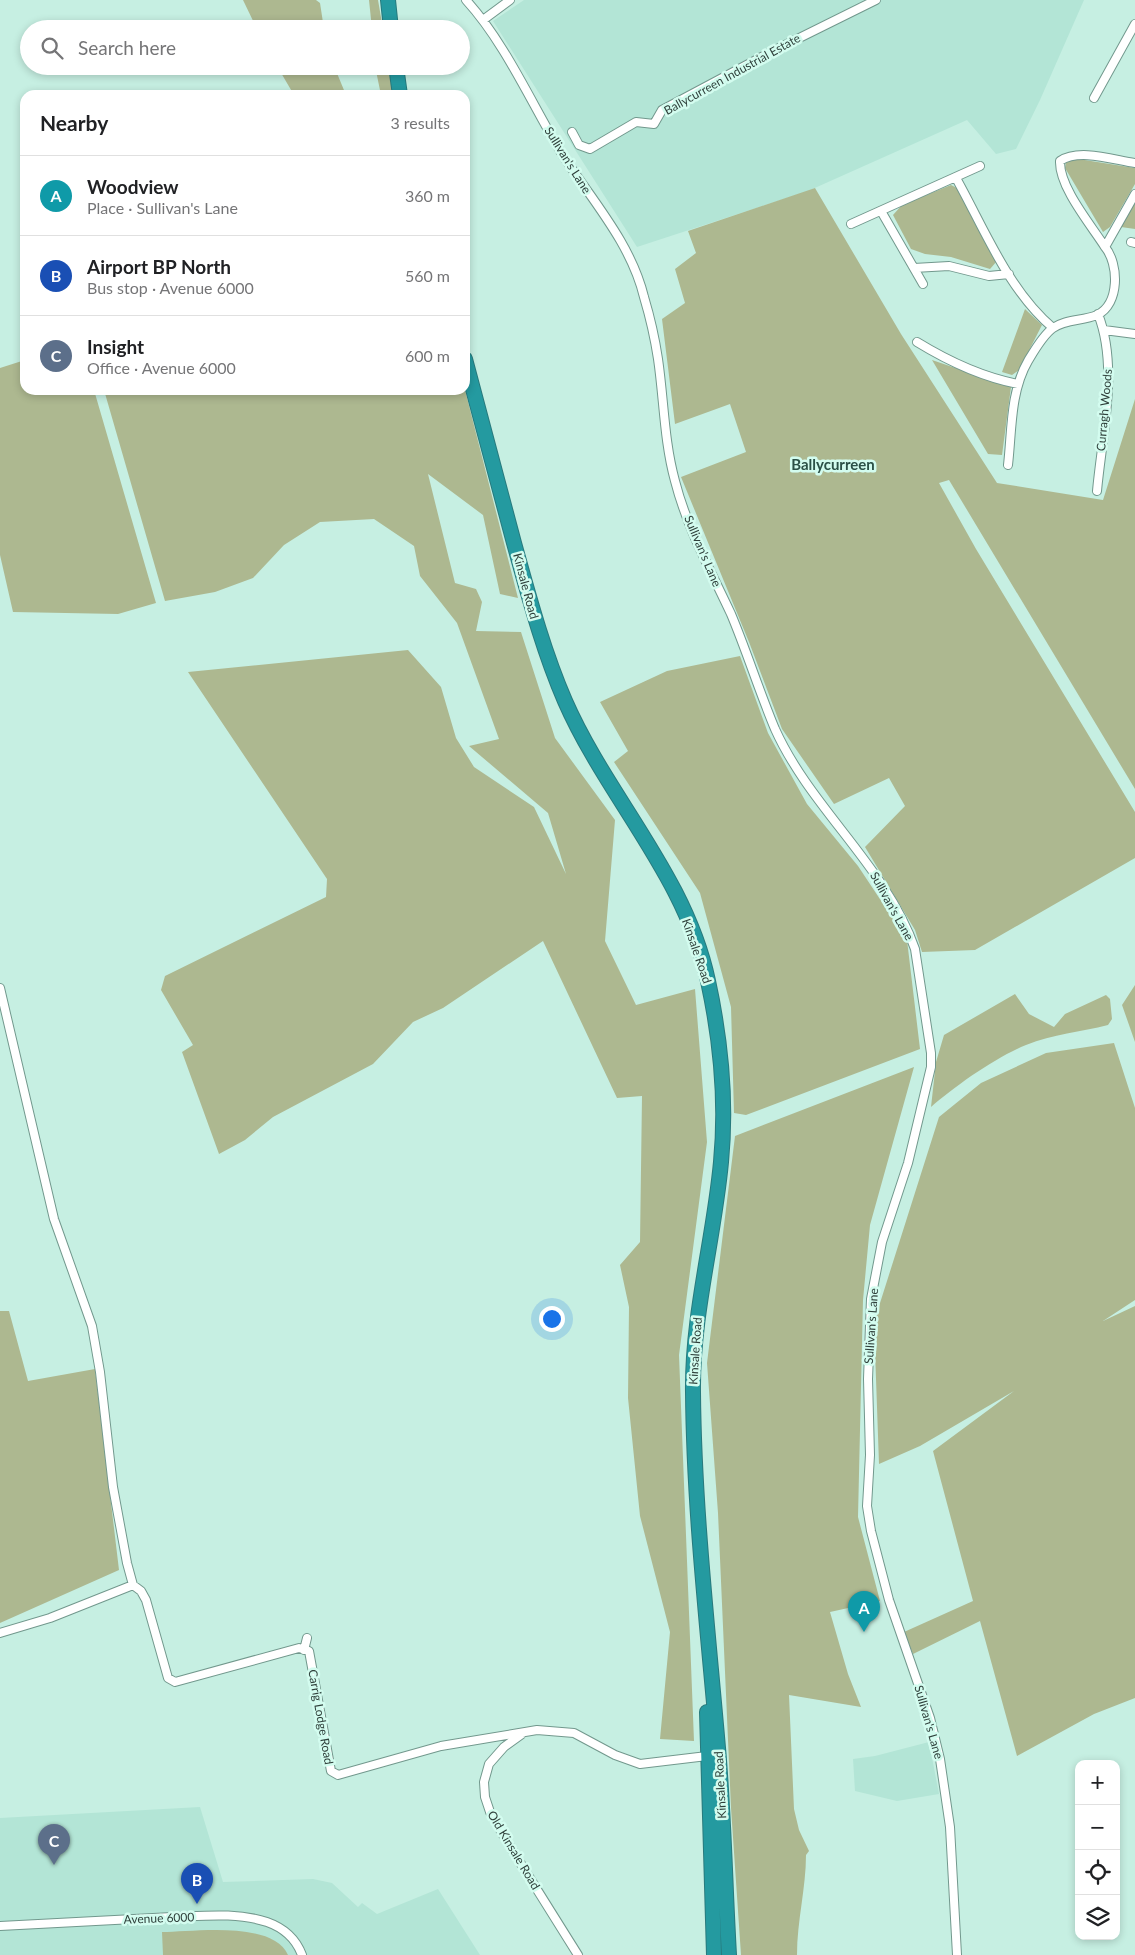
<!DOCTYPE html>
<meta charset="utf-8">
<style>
body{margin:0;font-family:Lato,sans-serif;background:#f2f2f2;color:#202124}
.controls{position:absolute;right:15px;bottom:15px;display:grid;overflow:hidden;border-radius:10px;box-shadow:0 2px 8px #0003}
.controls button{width:45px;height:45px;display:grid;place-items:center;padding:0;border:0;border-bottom:1px solid #e0e0e0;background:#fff;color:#202124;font:25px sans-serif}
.you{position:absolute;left:551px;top:1318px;width:18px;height:18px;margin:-12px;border:4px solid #fff;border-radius:50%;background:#1a73e8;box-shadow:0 0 0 8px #1a73e833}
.badge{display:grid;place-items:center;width:32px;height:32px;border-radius:50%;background:#2563eb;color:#fff;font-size:16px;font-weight:700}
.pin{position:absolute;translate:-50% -41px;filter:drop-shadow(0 1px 2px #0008)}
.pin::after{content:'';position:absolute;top:26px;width:18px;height:15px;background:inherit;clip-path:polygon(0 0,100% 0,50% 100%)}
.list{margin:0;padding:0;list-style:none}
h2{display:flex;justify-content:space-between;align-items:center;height:65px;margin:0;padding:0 20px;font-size:21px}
h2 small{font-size:16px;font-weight:400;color:#757577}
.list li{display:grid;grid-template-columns:32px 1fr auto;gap:15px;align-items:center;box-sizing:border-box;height:80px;padding:0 20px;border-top:1px solid #e0e0e0}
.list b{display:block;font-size:19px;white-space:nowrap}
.list p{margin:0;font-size:16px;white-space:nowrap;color:#757577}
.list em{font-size:16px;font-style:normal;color:#757577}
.icon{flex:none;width:28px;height:28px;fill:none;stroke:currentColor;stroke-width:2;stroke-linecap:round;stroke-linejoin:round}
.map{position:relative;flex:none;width:1135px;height:1955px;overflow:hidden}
.search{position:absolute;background:#fff;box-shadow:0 2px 8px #0003;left:20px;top:20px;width:450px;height:55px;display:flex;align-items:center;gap:12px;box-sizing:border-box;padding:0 18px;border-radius:28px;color:#757577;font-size:19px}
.panel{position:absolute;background:#fff;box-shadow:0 2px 8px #0003;left:20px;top:90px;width:450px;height:305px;border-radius:15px}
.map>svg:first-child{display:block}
</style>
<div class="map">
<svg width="1135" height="1955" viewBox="0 0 1135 1955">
<rect width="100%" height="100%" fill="#c6efe2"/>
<!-- built -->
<path fill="#b3e5d6" d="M524 0H1084L1040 100 1016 149 996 154 967 120 808 191 637 247 493 21Z
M929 1742 939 1794 897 1801 855 1791 853 1759 875 1756Z
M200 1807 223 1882 313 1879 332 1883 358 1907 362 1903 377 1914 438 1889 480 1955H0V1818Z"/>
<!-- green -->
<path fill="#adb890" d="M243 0H316L320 3 324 29H257Z
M369 0H378L383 29H372Z
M277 66H334L346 95H294Z
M375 66H388L393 95H381Z
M1072 158 1135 168V184L1110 227 1103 232 1065 168 1066 162Z
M951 185 959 189 997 261 990 269 951 257 925 254 911 249 893 215 902 205Z
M815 188 901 334 997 483 1103 500 1135 399V789L949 480 939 483 976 549 1135 812V858L975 950 922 952 915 930 865 847 905 806 889 778 834 804 782 729 749 642 681 477 746 452 730 404 675 424 662 319 685 303 675 269 696 253 688 231Z
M1135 202V229L1121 227Z
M1025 309 1042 325 1019 370 1012 375 1002 372Z
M25 360V390H94L156 603 118 614 13 612 0 555V368Z
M932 360 1011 387 1002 455 988 454Z
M104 390H465L518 598 500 594 483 515 428 474 455 583 476 589 482 602 476 631 521 632 555 738 615 820 605 941 636 1005 695 989 707 1142 679 1355 694 1741 660 1739 670 1632 640 1516 628 1398 629 1307 620 1265 640 1242 642 1096 617 1098 543 941 443 1008 413 1022 373 1064 273 1117 245 1140 219 1154 182 1052 193 1045 161 990 165 976 326 897 327 879 188 672 408 650 441 687 456 738 474 767 534 807 566 874 548 813 469 746 499 739 457 623 420 576 414 546 374 519 320 522 284 545 253 578 215 592 165 601Z
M740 656 768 733 807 804 858 866 907 940 920 1049 746 1115 734 1113 731 1007 700 893 614 762 628 751 600 702 667 671Z
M1135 985V1042L1122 1005Z
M1015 994 1029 1014 1054 1027 1065 1014 1106 995 1110 999 1112 1019 1108 1025C1081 1032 1053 1034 1026 1045 996 1057 955 1086 931 1107L936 1062 944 1035Z
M1114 1043 1135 1108V1300L1103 1321 1135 1306V1698L1094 1714 1017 1756 980 1621 913 1654 904 1632 973 1601 933 1451 1014 1391 920 1446 879 1464 874 1322 939 1117 981 1083 1046 1053Z
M914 1067 870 1225 863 1300 858 1517 880 1601 830 1612 848 1674 861 1707 789 1695 794 1809 799 1830 809 1851 806 1855C806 1888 797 1921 797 1955H741L731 1808 718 1513 707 1363 735 1136Z
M0 1311H9L28 1381 95 1369 119 1570 0 1623Z
M162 1932C192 1932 273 1920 288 1955H163Z"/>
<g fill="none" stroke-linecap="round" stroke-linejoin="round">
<!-- street casing -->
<g stroke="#72988d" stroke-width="10">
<path id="street" d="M466 0C506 44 531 103 562 154 591 199 631 243 644 297 650 317 655 339 658 359 664 400 664 441 675 481 687 528 711 571 731 614 747 652 759 691 775 729 811 809 886 866 915 949L931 1053V1067L908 1163 882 1242 871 1299 868 1379 870 1455 867 1506 871 1531 889 1600 930 1718 940 1759 950 1827 957 1955
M483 20 510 0
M1094 98 1135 24
M572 132 579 145 590 149 636 122 654 124 662 110 771 52 876 0
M956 178C984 228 1008 290 1053 328
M881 211 923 284
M851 224 980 166
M1131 242 1135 243
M1105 247C1091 225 1059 187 1060 161 1079 148 1114 160 1135 163
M914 268 949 266 989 276 1009 274
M1104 330 1135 334
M917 342C948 361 982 377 1018 384
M1008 465C1012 431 1010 392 1028 361 1034 351 1043 335 1053 328 1065 319 1083 321 1097 315 1120 304 1119 264 1105 247L1135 194
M1097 491C1102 435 1119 367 1098 314
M0 988 54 1219 92 1326 100 1372 113 1487 127 1563 133 1585
M133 1585 141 1591 146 1600 168 1678 175 1682 299 1648 309 1651 331 1771 338 1775 441 1746 537 1730 574 1733 615 1755 640 1764 707 1756
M0 1633 50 1618 133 1585
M304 1650 307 1638
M522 1734 504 1747 489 1764 484 1782 485 1797 490 1812 506 1840 578 1955
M0 1926C57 1923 115 1920 172 1917 203 1916 237 1912 267 1922 284 1928 296 1939 302 1955"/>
</g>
<!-- highway casing -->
<g stroke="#287a7d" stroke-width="16">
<path id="highway" d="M388 0 391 29
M396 66 400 95
M465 359C481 420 498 482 514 543 529 597 543 650 565 701 607 797 686 876 708 981 721 1041 727 1100 721 1162 714 1239 692 1314 693 1392 694 1511 708 1630 718 1748 724 1817 725 1886 729 1955
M707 1712 714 1955"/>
</g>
<!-- street -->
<use href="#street" stroke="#fff" stroke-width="8"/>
<!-- highway -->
<use href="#highway" stroke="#249aa0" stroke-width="14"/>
</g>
<g text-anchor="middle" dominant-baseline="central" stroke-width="5" stroke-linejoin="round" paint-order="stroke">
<!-- street labels -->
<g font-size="12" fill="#2f403b" stroke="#d3fcef">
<text transform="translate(732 74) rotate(-29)">Ballycurreen Industrial Estate</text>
<text transform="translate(568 160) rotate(58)">Sullivan's Lane</text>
<text transform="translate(1104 410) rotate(-85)">Curragh Woods</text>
<text transform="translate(703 551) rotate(67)">Sullivan's Lane</text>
<text transform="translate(526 586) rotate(75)">Kinsale Road</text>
<text transform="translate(892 906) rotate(61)">Sullivan's Lane</text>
<text transform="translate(697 951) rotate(71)">Kinsale Road</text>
<text transform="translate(871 1326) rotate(-86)">Sullivan's Lane</text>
<text transform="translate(695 1351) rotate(-86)">Kinsale Road</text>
<text transform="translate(321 1717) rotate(80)">Carrig Lodge Road</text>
<text transform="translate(929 1722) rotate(74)">Sullivan's Lane</text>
<text transform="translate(720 1785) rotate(-93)">Kinsale Road</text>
<text transform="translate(514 1850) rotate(59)">Old Kinsale Road</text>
<text transform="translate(159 1918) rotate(-2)">Avenue 6000</text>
</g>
<!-- quarter labels -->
<g font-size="15" font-weight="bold" fill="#2c5147" stroke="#d3fcef">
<text x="833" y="464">Ballycurreen</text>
</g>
</g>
</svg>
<div class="controls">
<button>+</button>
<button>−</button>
<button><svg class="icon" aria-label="locate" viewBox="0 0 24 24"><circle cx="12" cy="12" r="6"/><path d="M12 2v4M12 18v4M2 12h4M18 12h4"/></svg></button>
<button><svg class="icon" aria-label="layers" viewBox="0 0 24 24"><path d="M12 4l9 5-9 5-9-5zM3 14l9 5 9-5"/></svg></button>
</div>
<div class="you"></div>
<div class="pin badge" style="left:864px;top:1632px;background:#0f9aa8">A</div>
<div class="pin badge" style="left:197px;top:1904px;background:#1a4fb4">B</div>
<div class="pin badge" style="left:54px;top:1865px;background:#5c6f8a">C</div>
<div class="search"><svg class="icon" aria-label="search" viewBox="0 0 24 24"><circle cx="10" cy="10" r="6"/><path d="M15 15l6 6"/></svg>Search here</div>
<section class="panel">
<h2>Nearby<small>3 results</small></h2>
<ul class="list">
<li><span class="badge" style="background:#0f9aa8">A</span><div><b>Woodview</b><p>Place · Sullivan's Lane</p></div><em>360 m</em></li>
<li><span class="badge" style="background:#1a4fb4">B</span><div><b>Airport BP North</b><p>Bus stop · Avenue 6000</p></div><em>560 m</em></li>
<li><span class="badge" style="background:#5c6f8a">C</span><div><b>Insight</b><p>Office · Avenue 6000</p></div><em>600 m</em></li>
</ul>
</section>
</div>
